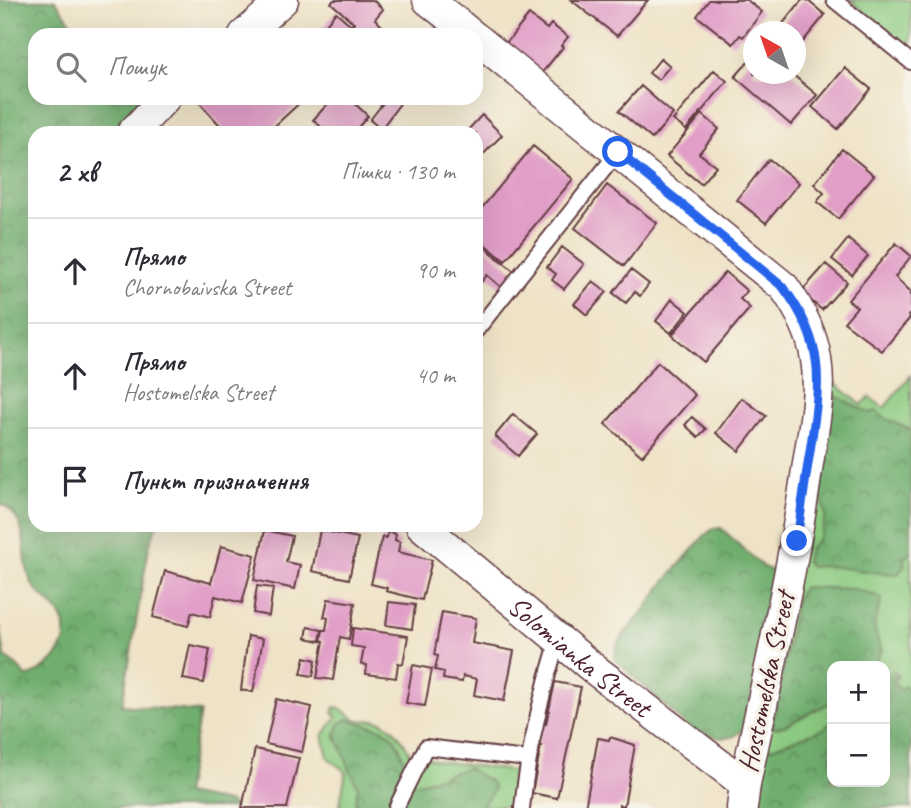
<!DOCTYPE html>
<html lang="uk">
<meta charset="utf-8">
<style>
body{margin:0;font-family:Caveat,sans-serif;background:#f2f2f3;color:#2b2b33}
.controls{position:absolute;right:21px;bottom:21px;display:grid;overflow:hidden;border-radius:14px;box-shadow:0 7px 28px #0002}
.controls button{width:63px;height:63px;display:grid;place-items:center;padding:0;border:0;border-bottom:2px solid #e1e1e2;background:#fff;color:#2b2b33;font:35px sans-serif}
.compass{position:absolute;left:743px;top:21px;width:63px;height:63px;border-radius:50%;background:#fff;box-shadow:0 7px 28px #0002;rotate:320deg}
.stop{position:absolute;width:21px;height:21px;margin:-16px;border:5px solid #2563eb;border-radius:50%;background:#fff}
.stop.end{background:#2563eb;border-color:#fff;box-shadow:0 2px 7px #0008}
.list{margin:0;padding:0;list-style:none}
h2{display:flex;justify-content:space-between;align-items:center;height:91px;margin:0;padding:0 28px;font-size:30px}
h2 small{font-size:23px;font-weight:400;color:#7c7c81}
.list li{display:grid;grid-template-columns:46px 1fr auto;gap:21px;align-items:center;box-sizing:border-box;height:105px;padding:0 28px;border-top:2px solid #e1e1e2}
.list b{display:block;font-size:26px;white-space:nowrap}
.list p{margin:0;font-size:23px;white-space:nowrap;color:#7c7c81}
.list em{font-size:23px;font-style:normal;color:#7c7c81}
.icon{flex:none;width:38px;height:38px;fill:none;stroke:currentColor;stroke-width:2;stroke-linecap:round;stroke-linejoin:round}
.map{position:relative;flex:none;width:911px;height:808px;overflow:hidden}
.search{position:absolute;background:#fff;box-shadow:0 7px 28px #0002;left:28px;top:28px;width:455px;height:77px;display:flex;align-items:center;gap:18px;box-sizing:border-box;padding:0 24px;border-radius:21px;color:#7c7c81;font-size:26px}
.panel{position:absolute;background:#fff;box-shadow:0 7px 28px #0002;left:28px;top:126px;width:455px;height:406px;border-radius:21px}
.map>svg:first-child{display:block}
</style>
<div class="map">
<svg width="911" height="808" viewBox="0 0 911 808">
<defs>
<pattern id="forest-crowns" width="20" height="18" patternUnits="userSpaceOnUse" patternTransform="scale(1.75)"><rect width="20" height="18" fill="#70ae6e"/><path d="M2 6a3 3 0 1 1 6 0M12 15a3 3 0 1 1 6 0" fill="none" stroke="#5e8d5b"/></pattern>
</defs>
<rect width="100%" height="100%" fill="#f7f3e8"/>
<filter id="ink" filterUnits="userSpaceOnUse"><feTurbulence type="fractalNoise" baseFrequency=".0143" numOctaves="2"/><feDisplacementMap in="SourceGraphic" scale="14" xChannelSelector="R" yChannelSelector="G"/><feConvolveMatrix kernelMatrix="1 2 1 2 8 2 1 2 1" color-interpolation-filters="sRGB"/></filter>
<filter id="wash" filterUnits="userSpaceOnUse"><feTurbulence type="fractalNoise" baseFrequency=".00686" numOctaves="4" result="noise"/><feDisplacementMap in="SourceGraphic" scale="28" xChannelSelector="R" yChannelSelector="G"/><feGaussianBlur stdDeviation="1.57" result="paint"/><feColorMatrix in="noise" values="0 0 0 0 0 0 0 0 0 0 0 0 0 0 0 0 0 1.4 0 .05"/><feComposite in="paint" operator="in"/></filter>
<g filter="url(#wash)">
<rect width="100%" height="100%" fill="#efe3c7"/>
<!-- green -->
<path fill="#8bca80" stroke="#6a7456" stroke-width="2" fill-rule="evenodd" d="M850 0H911V52Z
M911 375V808H754L827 377 862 405 869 397 884 408ZM832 666H885V782H832Z
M335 707C346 709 349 717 358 720 363 721 370 720 375 720 393 723 402 739 410 753L439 761 514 771 519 774 514 806 339 808 346 772 328 758 323 735 337 717 333 713Z"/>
<!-- forest -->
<path fill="url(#forest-crowns)" stroke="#5d664c" stroke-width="2" d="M0 0H55L80 35H35V98H148L120 133H35V525H157L149 546 122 705 200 712 185 794 227 802 234 806V808H0V626L5 657 17 666 27 677C51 668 75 644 61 616 54 602 35 595 30 579 19 551 33 522 0 503Z
M836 396 869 413 876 411 886 419 911 430V551L903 560 905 565 898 574C868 575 839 563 810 567L806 561 809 550 820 536 826 516 821 495V474L829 430V404Z
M721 528 763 567 773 571 775 584 745 729 733 737 720 738 691 730 615 659 616 647 625 633 645 610 662 585 703 537 713 529Z
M804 587 855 589 882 598C875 627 869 619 882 650L877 659 870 666H832V702L784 726 772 729 796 599Z
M894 671 898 676 893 681 900 690 905 686 911 693V808H756L763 751 823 729 832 722V782H885V679Z
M348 719C376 730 393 723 403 757 405 766 405 774 409 783H420L467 768 491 782 494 789 480 808H359L355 801 358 788 335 734 340 723Z"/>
<g id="blocks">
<!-- building -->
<path fill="#e19ec7" d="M334 0H373L383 9 375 19 383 27 376 35H317L336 12 352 26 354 23 331 3Z
M571 0H648L617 36Z
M709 0H747L762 12 743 37 740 35 733 44 697 16Z
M802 0H807L825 15 796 50V32H776Z
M529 15 547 29 551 24 568 37 561 46 563 47 542 73 506 43Z
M754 55V74H792L817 95 791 125 735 77Z
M661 58 670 66 658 80 649 73Z
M845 68 871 89 838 129 812 107Z
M714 70 727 81 686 130 673 120Z
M641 86 673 114 652 139 619 111Z
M199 98H305L267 133H227L197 100Z
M333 98H349L368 116 353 133H328L313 120Z
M387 98H404L381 129 370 120Z
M702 114 719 129 699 153 716 166 701 184 667 156Z
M482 115 502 135 476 162V133H465Z
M533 146 573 179 505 261 476 237V215Z
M842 149 874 175 838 219 817 202 824 193 814 184Z
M769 159 799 183 766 223 737 200Z
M607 185 657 223 624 266 575 228Z
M848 239 868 256 852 275 832 259Z
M896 243 911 256 895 277 911 292V313L908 316 910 318 882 351 844 322 857 307 848 300Z
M482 245 516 273 503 289 487 275 479 285 476 282V252Z
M562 247 584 264 564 289 552 280 556 274 547 267Z
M826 264 847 282 822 310 801 292Z
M631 270 649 284 640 296 635 292 626 303 613 293Z
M725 272 747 291 740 299 750 308 704 362 672 335Z
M593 281 607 292 587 315 574 304Z
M672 299 688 312 671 333 656 321Z
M658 362 695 395 642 456 605 424Z
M742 398 766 416 739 451 716 433Z
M513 414 537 434 518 456 495 436Z
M692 417 706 429 698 437 685 425Z
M265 530 292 536 286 562 300 565 295 589 254 580Z
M320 530 358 538 349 579 312 571Z
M388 532 396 534 395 540 400 542 398 552 432 560 422 600 386 591 387 588 371 584 382 537 386 538Z
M221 546 255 555 242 603 215 596 210 617 192 612 188 626 153 617 165 571 211 583Z
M257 586 273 588 269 616 253 613Z
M328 599 355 603 349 639 340 637 333 680 317 678 324 641 321 640 323 630H326L328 618 324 617Z
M389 602 415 605 412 629 386 625Z
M442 612 476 618 472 643 514 651 504 701 474 695 477 679 463 676 462 682 443 679 444 672 435 670 438 656 434 655Z
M308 627 322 630 320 641 306 638Z
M353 628 408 636 403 664 398 663 396 678 366 674 367 665 361 664 364 648 351 646Z
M248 636 263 639 253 692 241 690Z
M190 645 210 649 204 683 183 679Z
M305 657 316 660 313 676 301 674Z
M413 665 432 669 425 706 406 703Z
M555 682 581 687 557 798 532 793 541 746 537 745 542 723 546 724Z
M276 699 312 707 302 752 266 744Z
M610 737 635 745 624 806 619 805V808H585L598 738 609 740Z
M255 749 299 758 287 808H242Z"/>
</g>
</g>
<g filter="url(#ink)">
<use href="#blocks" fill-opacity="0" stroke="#633c42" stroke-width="2"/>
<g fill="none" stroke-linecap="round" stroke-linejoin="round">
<!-- lane casing -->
<g stroke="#633c42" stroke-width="18">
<path id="lane" d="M834 0 911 62
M476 331 618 152
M396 808 426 747 527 759
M522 808C528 751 541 695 558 640"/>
</g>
<!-- street casing -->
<g stroke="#633c42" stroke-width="33">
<g id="street">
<path d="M428 0 472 35"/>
<path d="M244 35 283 0"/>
<path d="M476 38 784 287C799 308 812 332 816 359 822 395 812 434 807 470 792 575 767 679 745 784L742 808"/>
<path d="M132 133 165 98"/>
<path id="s1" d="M421 525 594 669 745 784"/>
</g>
</g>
<!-- lane -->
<use href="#lane" stroke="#fff" stroke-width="14"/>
<!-- street -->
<use href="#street" stroke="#fff" stroke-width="30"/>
</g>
</g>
<g fill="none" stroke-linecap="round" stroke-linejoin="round" filter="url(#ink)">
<!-- route -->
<path stroke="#2563eb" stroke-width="9" d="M618 152 783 287C827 345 820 384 810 451 805 481 801 511 797 541"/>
</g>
<g text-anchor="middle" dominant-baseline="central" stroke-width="7" stroke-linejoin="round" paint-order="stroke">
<!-- street labels -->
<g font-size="28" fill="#4a1f2b" stroke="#f7f3e8">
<text stroke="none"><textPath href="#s1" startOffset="206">Solomianka Street</textPath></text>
<text transform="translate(766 682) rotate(-78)">Hostomelska Street</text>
</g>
</g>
</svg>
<div class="controls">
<button>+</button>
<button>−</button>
</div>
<svg class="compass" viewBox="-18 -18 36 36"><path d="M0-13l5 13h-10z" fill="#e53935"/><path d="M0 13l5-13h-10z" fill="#7c7c81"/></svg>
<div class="stop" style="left:618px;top:152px"></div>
<div class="stop end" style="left:797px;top:541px"></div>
<div class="search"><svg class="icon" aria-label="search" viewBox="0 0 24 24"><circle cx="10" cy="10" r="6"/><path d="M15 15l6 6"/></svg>Пошук</div>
<section class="panel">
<h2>2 хв<small>Пішки · 130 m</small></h2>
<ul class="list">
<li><svg class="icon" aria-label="ahead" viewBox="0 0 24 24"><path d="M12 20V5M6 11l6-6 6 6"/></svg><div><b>Прямо</b><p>Chornobaivska Street</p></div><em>90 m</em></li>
<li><svg class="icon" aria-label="ahead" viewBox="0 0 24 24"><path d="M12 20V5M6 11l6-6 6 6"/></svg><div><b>Прямо</b><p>Hostomelska Street</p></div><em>40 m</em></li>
<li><svg class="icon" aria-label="arrive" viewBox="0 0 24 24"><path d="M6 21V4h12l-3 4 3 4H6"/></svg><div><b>Пункт призначення</b></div></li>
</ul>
</section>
</div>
